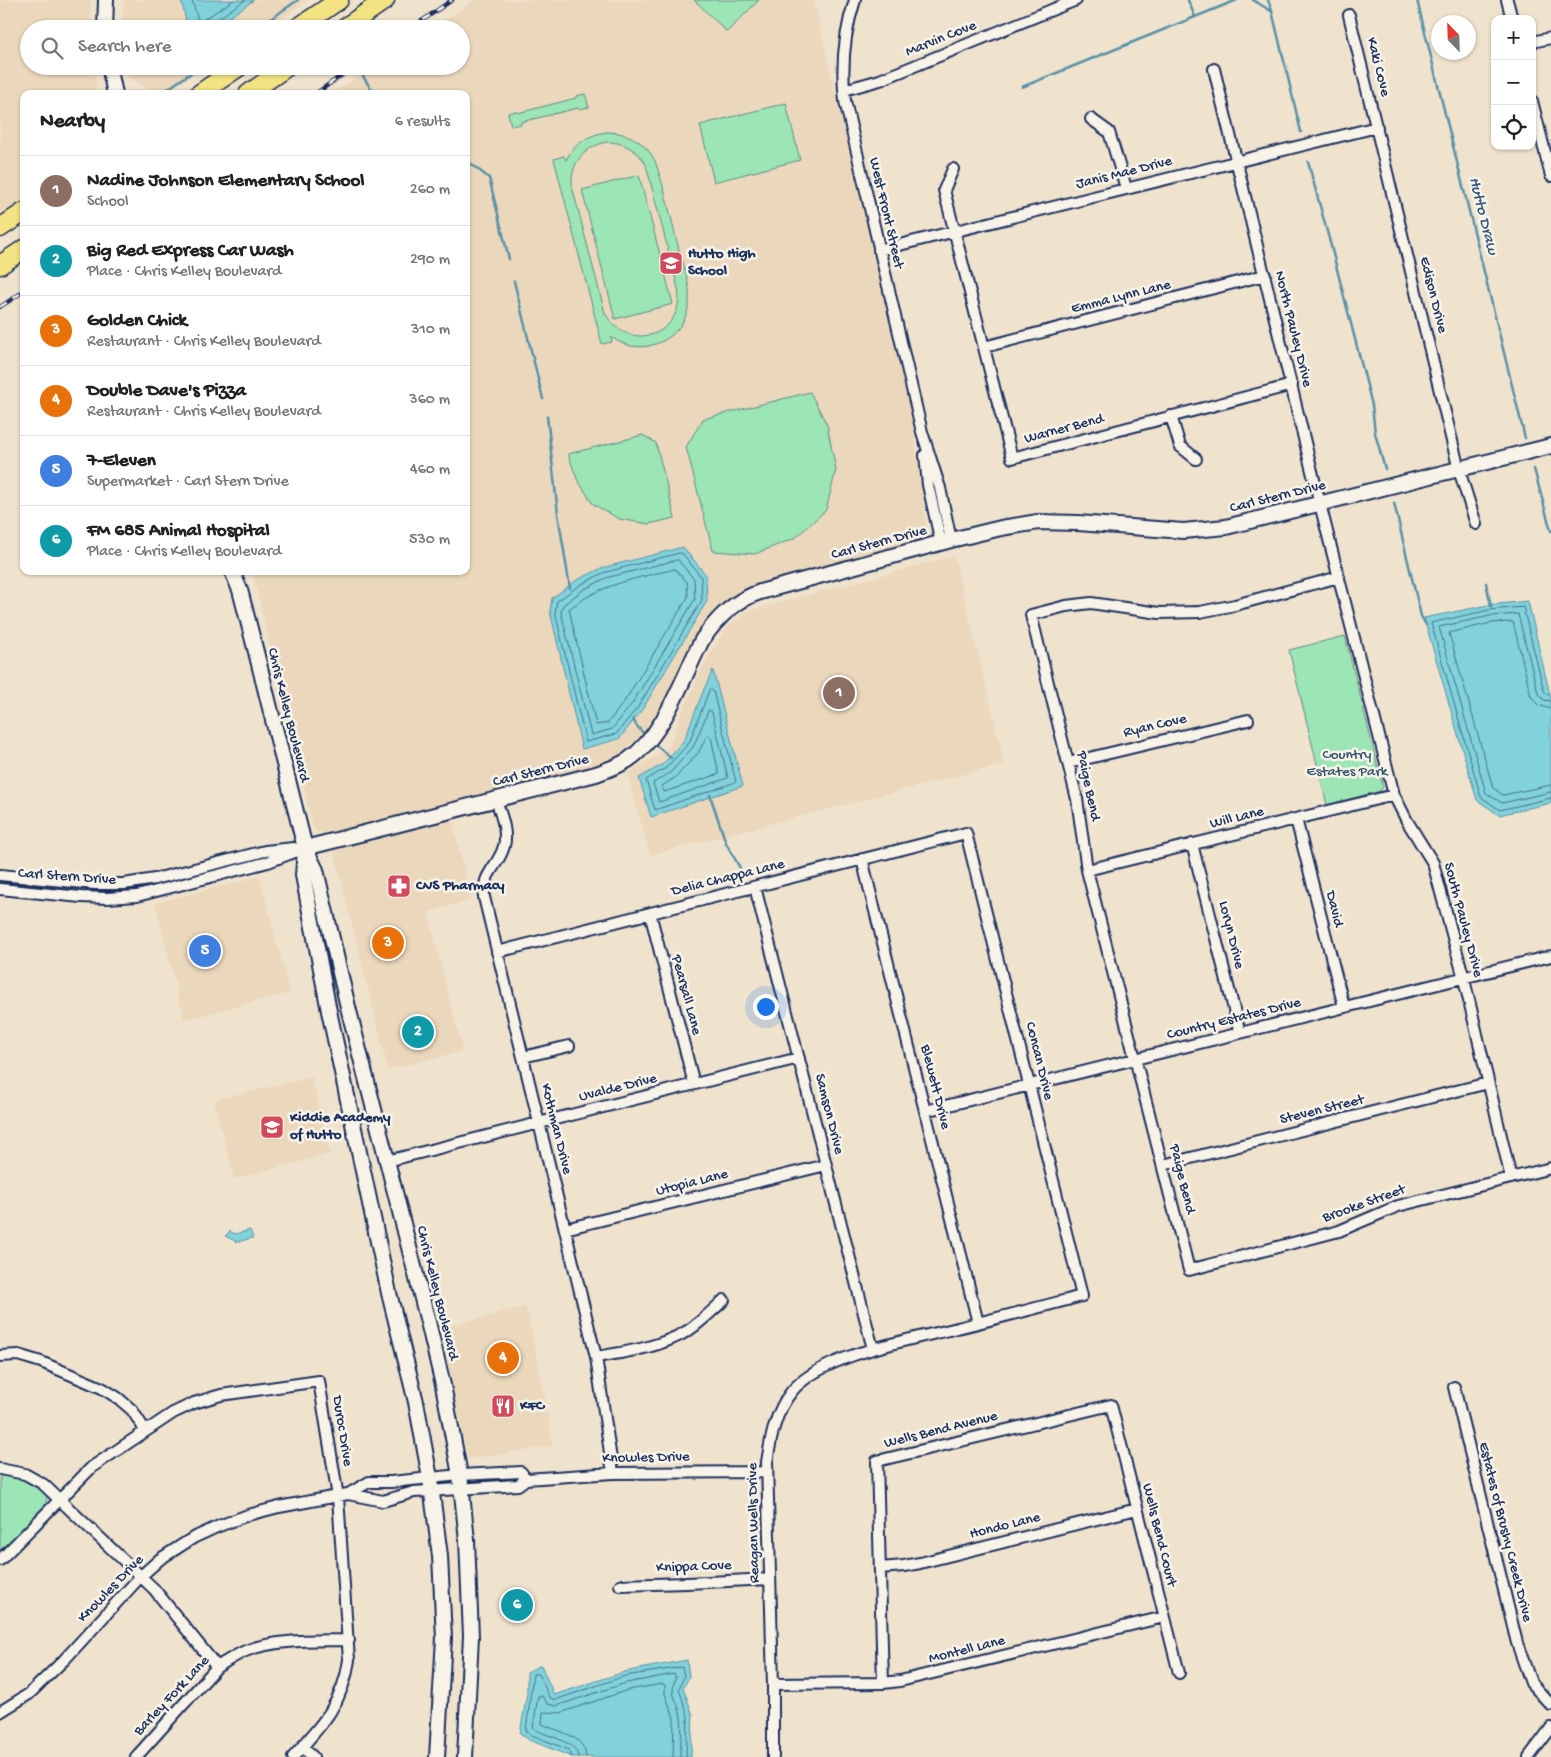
<!DOCTYPE html>
<meta charset="utf-8">
<style>
body{margin:0;font-family:"Gochi Hand",sans-serif;background:#f2f2f2;color:#222}
.controls{position:absolute;right:15px;top:15px;display:grid;overflow:hidden;border-radius:10px;box-shadow:0 1px 4px #0004}
.controls button{width:45px;height:45px;display:grid;place-items:center;padding:0;border:0;border-bottom:1px solid #e0e0e0;background:#fff;color:#222;font:25px sans-serif}
.compass{position:absolute;left:1431px;top:15px;width:45px;height:45px;border-radius:50%;background:#fff;box-shadow:0 1px 4px #0004;rotate:337deg}
.you{position:absolute;left:765px;top:1006px;width:18px;height:18px;margin:-12px;border:4px solid #fff;border-radius:50%;background:#1a73e8;box-shadow:0 0 0 8px #1a73e833}
.badge{display:grid;place-items:center;width:32px;height:32px;border-radius:50%;background:#d1495b;color:#fff;font-size:16px;font-weight:700}
.pin{position:absolute;translate:-50% -50%;border:2px solid #fff;box-shadow:0 1px 5px #0006}
.list{margin:0;padding:0;list-style:none}
h2{display:flex;justify-content:space-between;align-items:center;height:65px;margin:0;padding:0 20px;font-size:21px}
h2 small{font-size:16px;font-weight:400;color:#767676}
.list li{display:grid;grid-template-columns:32px 1fr auto;gap:15px;align-items:center;box-sizing:border-box;height:70px;padding:0 20px;border-top:1px solid #e0e0e0}
.list b{display:block;font-size:19px;white-space:nowrap}
.list p{margin:0;font-size:16px;white-space:nowrap;color:#767676}
.list em{font-size:16px;font-style:normal;color:#767676}
.icon{flex:none;width:28px;height:28px;fill:none;stroke:currentColor;stroke-width:2;stroke-linecap:round;stroke-linejoin:round}
.map{position:relative;flex:none;width:1551px;height:1757px;overflow:hidden}
.search{position:absolute;background:#fff;box-shadow:0 1px 4px #0004;left:20px;top:20px;width:450px;height:55px;display:flex;align-items:center;gap:12px;box-sizing:border-box;padding:0 18px;border-radius:28px;color:#767676;font-size:19px}
.panel{position:absolute;background:#fff;box-shadow:0 1px 4px #0004;left:20px;top:90px;width:450px;height:485px;border-radius:10px}
.map>svg:first-child{display:block}
</style>
<div class="map">
<svg width="1551" height="1757" viewBox="0 0 1551 1757">
<rect width="100%" height="100%" fill="#f0e3ce"/>
<filter id="ink" filterUnits="userSpaceOnUse"><feTurbulence type="fractalNoise" baseFrequency=".02" numOctaves="2"/><feDisplacementMap in="SourceGraphic" scale="10" xChannelSelector="R" yChannelSelector="G"/><feConvolveMatrix kernelMatrix="1 2 1 2 8 2 1 2 1" color-interpolation-filters="sRGB"/></filter>
<g filter="url(#ink)">
<!-- built -->
<path fill="#ebd8bc" d="M0 0H91L89 29H29V66H94L97 94H24V199L0 215Z
M124 0H309L264 29H121Z
M475 0H814L913 424 928 538 761 585 739 592 723 603 709 617 697 635 649 728 626 750 611 760 590 768 326 834 316 832 312 824 252 571H466V94H331L373 66H461V29H431Z
M126 66H206L163 94H160L128 78Z
M954 556 1005 764 650 855 627 774 669 747 679 719 703 666 724 630 747 611Z
M452 817 471 900 428 912 463 1051 388 1070 333 848Z
M260 876 290 993 184 1020 155 903Z
M312 1077 330 1154 234 1179 214 1100Z
M526 1306 541 1375 553 1446 468 1459 440 1328Z"/>
<!-- green -->
<path fill="#9ce5b4" stroke="#5c8a89" fill-rule="evenodd" d="M694 0H759L727 32Z
M585 94 589 107 579 109 578 108 521 122V124L511 126 508 113 517 111 518 113 576 98V96Z
M786 103 800 160 714 182 700 125Z
M606 132C628 132 645 141 655 161 665 189 671 218 678 246 683 264 691 284 689 303 687 321 675 337 658 343 642 350 625 347 611 337L612 342 602 344 554 159 564 156 566 160C574 144 588 135 606 132ZM607 142C624 142 638 150 646 165L678 288C686 335 628 355 605 313L573 190C568 166 583 147 607 142Z
M639 175 673 304 615 319 582 190Z
M810 392 827 425 836 470 826 510 795 538 755 554 713 551 686 447 703 419Z
M643 435 656 443 675 518 649 524 619 519 593 504 577 479 568 454Z
M1345 636 1383 787 1380 791 1327 805 1289 650Z
M0 1474C12 1476 56 1486 45 1505L0 1553Z"/>
<!-- water -->
<path fill="#81d2da" stroke="#5891a8" d="M181 0H254C230 16 219 29 188 29Z
M683 547 706 575 707 601 642 710 619 739 582 749 550 611 552 598 577 580 602 568Z
M1528 601 1551 699V803L1499 815 1477 800 1424 618 1488 605Z
M713 670 743 786 651 817 639 778 663 764 684 740 704 689Z
M250 1230 253 1238 237 1242 225 1236 230 1231 235 1234Z
M687 1660 689 1677 683 1688 693 1715 691 1757H572L529 1740 520 1733 527 1693V1672L541 1665 554 1695 624 1672Z"/>
<g fill="none" stroke-linecap="round" stroke-linejoin="round">
<!-- shore -->
<path stroke="#447090" stroke-width="1" d="M192 0 198 20 200 22 234 0
M206 29 209 22 216 20 245 0
M680 553 683 554 701 577 702 600 638 707 616 734 586 742 555 612 557 601 580 585 603 573Z
M678 560 694 579 695 599 632 704 612 729 591 735 561 612 563 605 583 590 606 578Z
M675 569 687 582 688 597 626 699 608 723 596 725 569 609C601 584 637 578 675 569Z
M710 689 713 691 736 782 655 810 646 780 666 768 689 743Z
M1551 695 1547 694 1544 691 1523 607 1489 610 1431 623 1481 797 1500 810 1551 798
M1551 701 1544 700 1538 693 1518 614 1490 616 1439 627 1486 793 1502 803 1551 792
M1551 709 1538 705 1531 696 1513 622 1491 623 1449 633 1493 788 1503 795 1551 785
M709 710 712 712 728 778 659 802 653 783 670 773 693 747Z
M708 735 711 737 719 774 664 792 662 786 676 777 698 753Z
M572 1757 569 1750 532 1735 526 1731 533 1674H539L549 1697 555 1700 625 1676 682 1667 684 1676 679 1689 688 1716 686 1757
M578 1757C577 1740 546 1737 533 1728L538 1696H542L548 1704 556 1706 626 1683 674 1674 676 1677C668 1696 679 1700 681 1718 683 1730 680 1744 680 1757
M586 1757C585 1735 558 1732 542 1724L543 1712 560 1713 628 1690 662 1684 665 1685V1694L674 1718 673 1757"/>
<!-- stream -->
<path stroke="#5891a8" stroke-width="2.5" d="M1188 0 1195 17
M1253 0 1271 11
M1268 0 1272 11 1301 132
M1417 0 1525 438
M256 29 298 0
M359 70 371 89 378 94
M1022 87 1237 0
M166 90 201 66
M466 160 489 178 509 259
M1308 162 1331 246 1372 405 1375 433 1385 469
M514 281 543 399
M547 416 558 514 570 588
M1534 469 1551 531
M1394 503 1421 616 1426 625
M1486 583 1491 606
M633 719 636 725 643 733
M657 746 671 758
M710 795 726 843 740 868"/>
<!-- street casing -->
<g stroke="#1b2f5e" stroke-width="14">
<path id="street" d="M855 0C844 33 841 66 845 101L922 432 940 488 951 540
M1507 0 1512 19
M1349 15 1459 470 1476 524
M1532 42 1551 38
M1214 69 1320 504 1394 795 1407 821 1433 863 1463 975 1511 1178
M844 90 880 80 1076 0
M1532 101 1551 176
M1091 119 1109 132 1126 188
M953 169 944 190 1012 458 1292 385
M879 250 1377 127
M984 347 1265 275
M1171 416 1180 446 1196 459
M925 455 928 485 941 543
M1339 577 1235 605 1200 612 1159 613 1091 603 1066 606 1031 615 1077 799 1087 870 1189 1270 1339 1231 1398 1206 1551 1168
M1068 763 1248 720
M496 799C500 813 508 831 504 846 499 866 482 873 484 897L596 1357 613 1473
M1296 819 1344 1007
M1192 844 1240 1033
M862 859 978 1323
M1087 870 1394 795
M0 875 95 884H124L155 879 265 851 294 848
M755 887 873 1349
M0 889 81 897 107 898 137 896 268 862 305 848
M650 913 694 1084
M497 952 966 833 1082 1296C1040 1307 999 1318 957 1328 911 1340 823 1354 792 1391 775 1412 771 1437 767 1462L773 1684V1757
M523 1057 569 1046
M925 1111 1551 956
M387 1161 799 1058
M1163 1165 1488 1083
M565 1229 826 1165
M0 1356 18 1355 41 1362 102 1388 118 1398 132 1410 145 1430
M596 1357C627 1352 662 1347 689 1330 702 1321 713 1310 724 1300
M1454 1387 1517 1643 1531 1683 1551 1705
M0 1469 25 1474 43 1484 154 1589 217 1667
M348 1494 383 1501 414 1492 518 1485 526 1479 613 1473 767 1472
M0 1560 92 1467 173 1413 194 1403 221 1395 319 1381 338 1497 349 1660C343 1703 322 1725 293 1757
M880 1568 904 1566 920 1563 1137 1509
M620 1585 687 1583 770 1579
M883 1683 877 1461 1111 1405 1179 1673
M773 1684 883 1683 900 1681 1164 1617
M0 1712 29 1694 64 1660 140 1577 160 1559 193 1538 219 1526 248 1515 279 1507 348 1494 369 1482H391L460 1475 521 1472 526 1479
M302 1747 313 1757
M136 1757 217 1667C227 1661 237 1654 248 1650 277 1639 317 1641 349 1640
M1529 1757 1551 1728"/>
</g>
<!-- secondary casing -->
<g stroke="#1b2f5e" stroke-width="18">
<path id="secondary" d="M105 29 106 0
M109 66 115 94
M232 571 240 590 256 652 305 848 316 870 348 1007 429 1326 443 1385 460 1475 467 1540 471 1636 465 1757
M305 848 596 774C607 770 619 766 628 760 664 736 683 677 702 640 718 617 734 601 760 592L951 540 1001 528 1038 522 1078 523 1183 531 1226 527 1551 446
M305 850 303 875 329 1011 389 1293 416 1402 430 1478 440 1556 444 1638 437 1757"/>
</g>
<!-- highway casing -->
<g stroke="#1b2f5e" stroke-width="21">
<path id="highway" d="M296 29 339 0
M343 29 385 0
M199 94 240 66
M248 94 288 66
M0 228 24 212
M0 265 24 249"/>
</g>
<!-- street -->
<use href="#street" stroke="#f7f3e8" stroke-width="10"/>
<!-- secondary -->
<use href="#secondary" stroke="#f7f3e8" stroke-width="14"/>
<!-- highway -->
<use href="#highway" stroke="#f4e382" stroke-width="18"/>
<!-- rail casing -->
<g stroke="#1b2f5e" stroke-width="4.5">
<path id="rail" d="M410 29 452 0
M315 94 355 66
M0 307 24 291"/>
</g>
<!-- rail -->
<use href="#rail" stroke="#f7f3e8" stroke-width="2.5" stroke-dasharray="8" stroke-linecap="butt"/>
</g>
</g>
<!-- icons -->
<defs>
<g id="school-square" transform="scale(1.25)"><rect x="-9" y="-9" width="18" height="18" rx="4" fill="#d1495b" stroke="#f7f3e8"/><path d="M0-5L7-2L0 1L-7-2ZM-4 1L0 2.5L4 1V4Q0 6-4 4Z" fill="#fff"/></g>
<g id="pharmacy-square" transform="scale(1.25)"><rect x="-9" y="-9" width="18" height="18" rx="4" fill="#d1495b" stroke="#f7f3e8"/><path d="M-2-6h4v4h4v4h-4v4h-4v-4h-4v-4h4Z" fill="#fff"/></g>
<g id="restaurant-square" transform="scale(1.25)"><rect x="-9" y="-9" width="18" height="18" rx="4" fill="#d1495b" stroke="#f7f3e8"/><path d="M-5-6h1v4h1v-4h1v4h1v-4h1v5L-1.5 .5V6h-2V.5L-5-1ZM5-6V6H3V1.5H1.5Q1.5-4 5-6Z" fill="#fff"/></g>
</defs>
<g fill-rule="evenodd">
<use href="#school-square" x="671" y="263"/>
<use href="#pharmacy-square" x="399" y="886"/>
<use href="#school-square" x="272" y="1127"/>
<use href="#restaurant-square" x="503" y="1406"/>
</g>
<g text-anchor="middle" dominant-baseline="central" stroke-width="5" stroke-linejoin="round" paint-order="stroke">
<!-- street labels -->
<g font-size="15" fill="#1b2f5e" stroke="#f7f3e8">
<text transform="translate(941 39) rotate(-22)">Marvin Cove</text>
<text transform="translate(1378 67) rotate(76)">Kaki Cove</text>
<text transform="translate(1124 173) rotate(-14)">Janis Mae Drive</text>
<text transform="translate(886 213) rotate(77)">West Front Street</text>
<text transform="translate(1433 295) rotate(76)">Edison Drive</text>
<text transform="translate(1121 297) rotate(-14)">Emma Lynn Lane</text>
<text transform="translate(1293 329) rotate(76)">North Pauley Drive</text>
<text transform="translate(1064 429) rotate(-15)">Warner Bend</text>
<text transform="translate(1278 497) rotate(-14)">Carl Stern Drive</text>
<text transform="translate(879 543) rotate(-15)">Carl Stern Drive</text>
<text transform="translate(288 715) rotate(76)">Chris Kelley Boulevard</text>
<text transform="translate(1155 726) rotate(-13)">Ryan Cove</text>
<text transform="translate(541 771) rotate(-14)">Carl Stern Drive</text>
<text transform="translate(1088 786) rotate(78)">Paige Bend</text>
<text transform="translate(1237 818) rotate(-14)">Will Lane</text>
<text transform="translate(67 877) rotate(4)">Carl Stern Drive</text>
<text transform="translate(728 878) rotate(-14)">Delia Chappa Lane</text>
<text transform="translate(1334 909) rotate(76)">David</text>
<text transform="translate(1463 920) rotate(75)">South Pauley Drive</text>
<text transform="translate(1231 935) rotate(76)">Loryn Drive</text>
<text transform="translate(686 995) rotate(75)">Pearsall Lane</text>
<text transform="translate(1234 1019) rotate(-14)">Country Estates Drive</text>
<text transform="translate(1039 1061) rotate(76)">Concan Drive</text>
<text transform="translate(935 1087) rotate(76)">Blewett Drive</text>
<text transform="translate(618 1088) rotate(-14)">Uvalde Drive</text>
<text transform="translate(1322 1110) rotate(-14)">Steven Street</text>
<text transform="translate(829 1114) rotate(76)">Samson Drive</text>
<text transform="translate(556 1129) rotate(76)">Kothman Drive</text>
<text transform="translate(1182 1179) rotate(76)">Paige Bend</text>
<text transform="translate(692 1183) rotate(-14)">Utopia Lane</text>
<text transform="translate(1364 1204) rotate(-20)">Brooke Street</text>
<text transform="translate(437 1293) rotate(76)">Chris Kelley Boulevard</text>
<text transform="translate(941 1430) rotate(-14)">Wells Bend Avenue</text>
<text transform="translate(342 1431) rotate(81)">Duroc Drive</text>
<text transform="translate(646 1458) rotate(-1)">Knowles Drive</text>
<text transform="translate(754 1523) rotate(-91)">Reagan Wells Drive</text>
<text transform="translate(1005 1526) rotate(-14)">Hondo Lane</text>
<text transform="translate(1505 1532) rotate(76)">Estates of Brushy Creek Drive</text>
<text transform="translate(1159 1535) rotate(76)">Wells Bend Court</text>
<text transform="translate(694 1567) rotate(-2)">Knippa Cove</text>
<text transform="translate(111 1589) rotate(-46)">Knowles Drive</text>
<text transform="translate(967 1650) rotate(-14)">Montell Lane</text>
<text transform="translate(172 1696) rotate(-47)">Barley Fork Lane</text>
</g>
<!-- poi labels -->
<g font-size="15" font-weight="bold" fill="#1b2f5e" stroke="#f7f3e8" text-anchor="start">
<text x="688" y="254">Hutto High<tspan x="688" dy="17">School</tspan></text>
<text x="416" y="886">CVS Pharmacy</text>
<text x="290" y="1118">Kiddie Academy<tspan x="290" dy="17">of Hutto</tspan></text>
<text x="520" y="1406">KFC</text>
</g>
<!-- park labels -->
<g font-size="15" fill="#35536f" stroke="#f7f3e8">
<text x="1347" y="755">Country<tspan x="1347" dy="17">Estates Park</tspan></text>
</g>
<!-- water labels -->
<g font-size="16" font-style="italic" fill="#34587d" stroke="#f7f3e8">
<text transform="translate(1482 216) rotate(76)">Hutto Draw</text>
</g>
</g>
</svg>
<div class="controls">
<button>+</button>
<button>−</button>
<button><svg class="icon" aria-label="locate" viewBox="0 0 24 24"><circle cx="12" cy="12" r="6"/><path d="M12 2v4M12 18v4M2 12h4M18 12h4"/></svg></button>
</div>
<svg class="compass" viewBox="-18 -18 36 36"><path d="M0-13l5 13h-10z" fill="#e53935"/><path d="M0 13l5-13h-10z" fill="#767676"/></svg>
<div class="you"></div>
<div class="pin badge" style="left:839px;top:693px;background:#8d6e63">1</div>
<div class="pin badge" style="left:418px;top:1032px;background:#0f9aa8">2</div>
<div class="pin badge" style="left:388px;top:943px;background:#e8710a">3</div>
<div class="pin badge" style="left:503px;top:1358px;background:#e8710a">4</div>
<div class="pin badge" style="left:205px;top:951px;background:#3f7fe0">5</div>
<div class="pin badge" style="left:517px;top:1605px;background:#0f9aa8">6</div>
<div class="search"><svg class="icon" aria-label="search" viewBox="0 0 24 24"><circle cx="10" cy="10" r="6"/><path d="M15 15l6 6"/></svg>Search here</div>
<section class="panel">
<h2>Nearby<small>6 results</small></h2>
<ul class="list">
<li><span class="badge" style="background:#8d6e63">1</span><div><b>Nadine Johnson Elementary School</b><p>School</p></div><em>260 m</em></li>
<li><span class="badge" style="background:#0f9aa8">2</span><div><b>Big Red Express Car Wash</b><p>Place · Chris Kelley Boulevard</p></div><em>290 m</em></li>
<li><span class="badge" style="background:#e8710a">3</span><div><b>Golden Chick</b><p>Restaurant · Chris Kelley Boulevard</p></div><em>310 m</em></li>
<li><span class="badge" style="background:#e8710a">4</span><div><b>Double Dave's Pizza</b><p>Restaurant · Chris Kelley Boulevard</p></div><em>360 m</em></li>
<li><span class="badge" style="background:#3f7fe0">5</span><div><b>7-Eleven</b><p>Supermarket · Carl Stern Drive</p></div><em>460 m</em></li>
<li><span class="badge" style="background:#0f9aa8">6</span><div><b>FM 685 Animal Hospital</b><p>Place · Chris Kelley Boulevard</p></div><em>530 m</em></li>
</ul>
</section>
</div>
